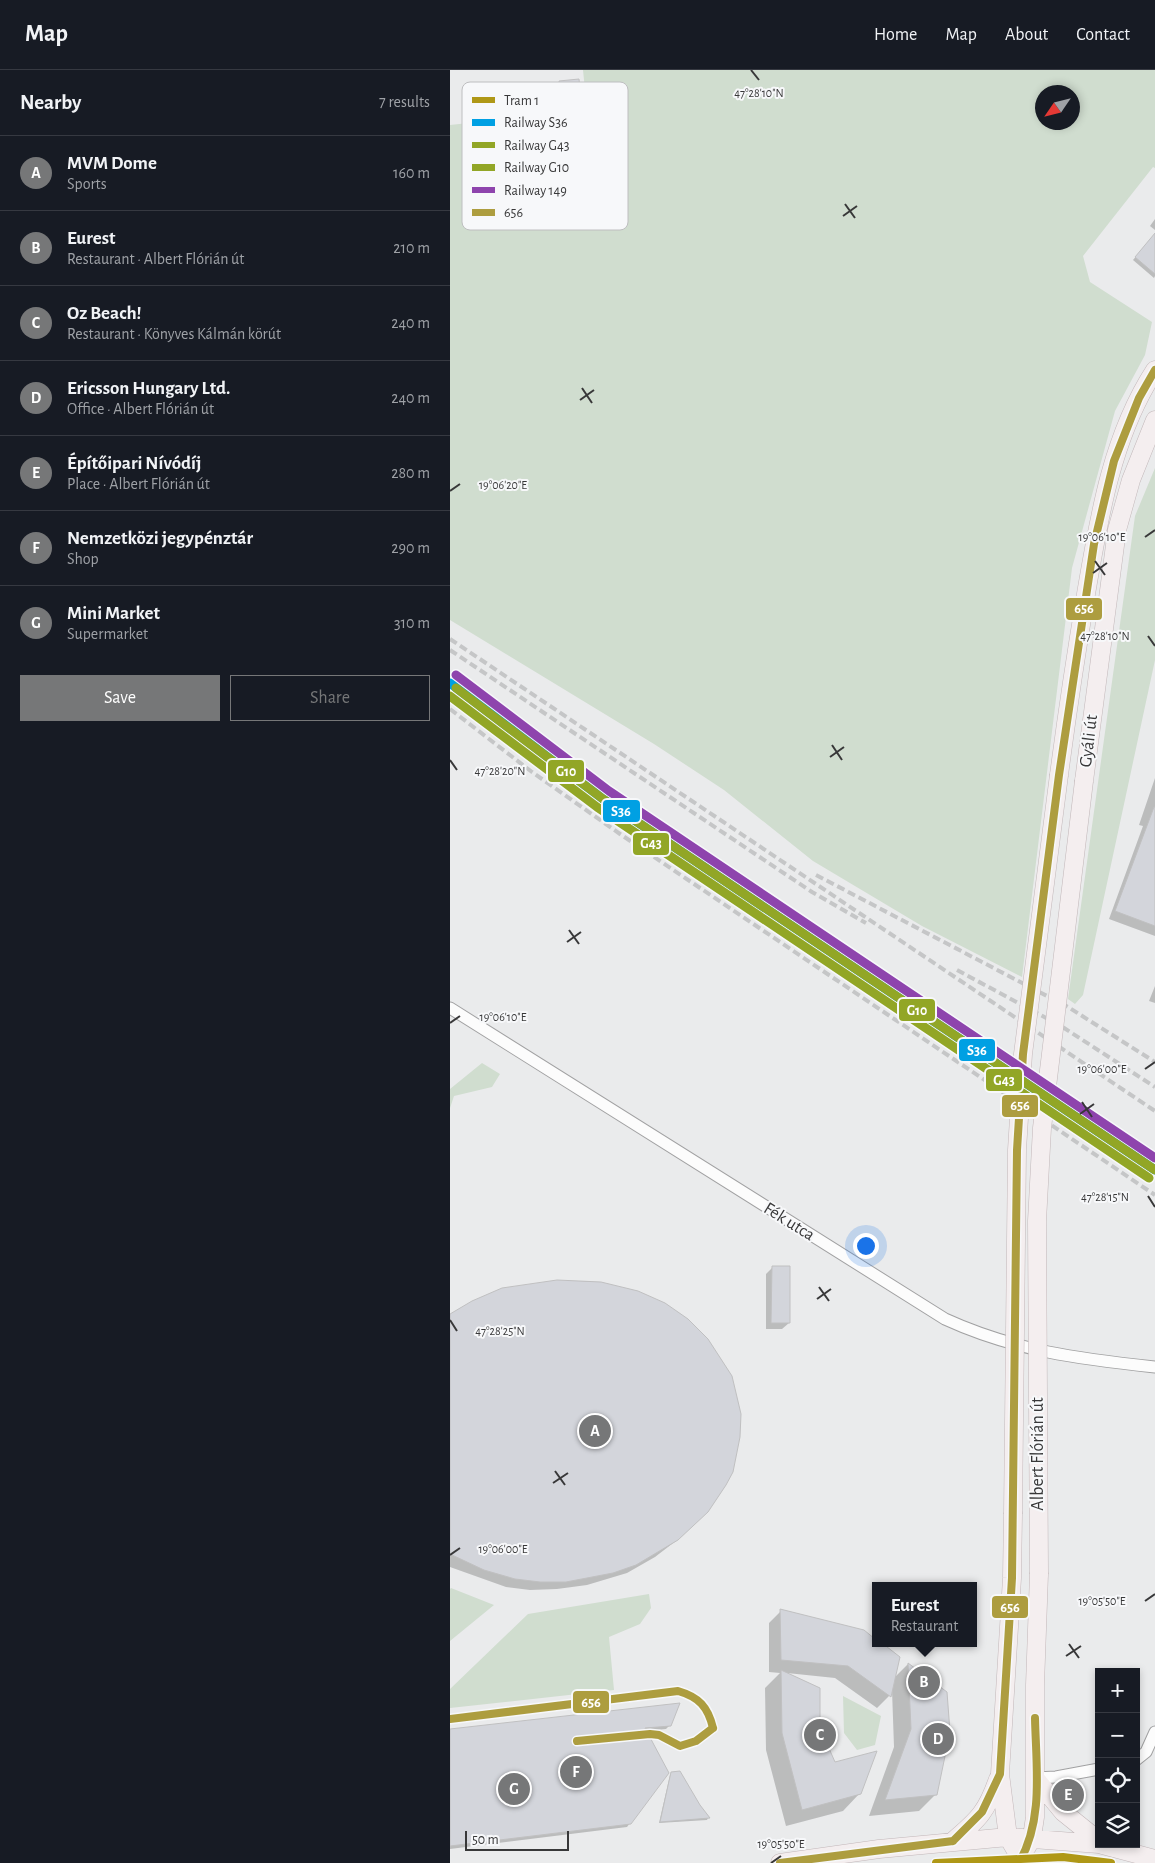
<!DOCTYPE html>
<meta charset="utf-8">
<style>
body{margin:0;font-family:"Alegreya Sans",sans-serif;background:#20242c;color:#f1f3f6}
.controls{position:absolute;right:15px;bottom:15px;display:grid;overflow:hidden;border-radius:0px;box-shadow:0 2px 8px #0003}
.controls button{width:45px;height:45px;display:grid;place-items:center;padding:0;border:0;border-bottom:1px solid #363941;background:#171b24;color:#f1f3f6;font:25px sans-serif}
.compass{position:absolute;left:585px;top:15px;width:45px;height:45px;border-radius:50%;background:#171b24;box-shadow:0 2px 8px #0003;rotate:235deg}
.scale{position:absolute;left:15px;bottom:12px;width:104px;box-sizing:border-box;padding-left:5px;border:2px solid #383839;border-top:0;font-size:14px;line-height:18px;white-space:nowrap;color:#383839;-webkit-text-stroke:4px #f7f8fa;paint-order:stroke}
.you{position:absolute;left:415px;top:1175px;width:18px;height:18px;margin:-12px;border:4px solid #fff;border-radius:50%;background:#1a73e8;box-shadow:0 0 0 8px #1a73e833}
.badge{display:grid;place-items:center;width:32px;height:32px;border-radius:50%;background:#767778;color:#fff;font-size:16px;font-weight:700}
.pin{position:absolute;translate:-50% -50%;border:2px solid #fff;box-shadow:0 1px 5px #0006}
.popup{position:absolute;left:422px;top:1512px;width:105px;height:65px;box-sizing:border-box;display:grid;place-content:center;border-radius:0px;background:#171b24;filter:drop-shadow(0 1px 4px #0005);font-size:16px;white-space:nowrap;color:#9ea1a6}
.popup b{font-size:19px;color:#f1f3f6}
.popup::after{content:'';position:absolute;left:50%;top:100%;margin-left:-10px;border:10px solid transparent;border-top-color:#171b24}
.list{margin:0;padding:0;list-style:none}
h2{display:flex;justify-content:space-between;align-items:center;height:65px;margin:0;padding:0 20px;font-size:21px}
h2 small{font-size:16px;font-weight:400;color:#9ea1a6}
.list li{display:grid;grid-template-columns:32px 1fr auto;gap:15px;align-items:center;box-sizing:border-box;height:75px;padding:0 20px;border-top:1px solid #363941}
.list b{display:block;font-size:19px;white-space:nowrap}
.list p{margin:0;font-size:16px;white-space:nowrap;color:#9ea1a6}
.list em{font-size:16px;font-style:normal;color:#9ea1a6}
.actions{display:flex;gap:10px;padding:15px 20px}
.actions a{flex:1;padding:11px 0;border:1px solid #767778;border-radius:0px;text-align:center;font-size:18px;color:#767778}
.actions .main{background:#767778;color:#fff}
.icon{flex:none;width:28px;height:28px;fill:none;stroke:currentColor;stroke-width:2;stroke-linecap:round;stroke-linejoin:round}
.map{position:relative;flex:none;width:705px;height:1793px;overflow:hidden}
header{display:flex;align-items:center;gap:30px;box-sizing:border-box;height:70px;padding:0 25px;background:#171b24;border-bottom:1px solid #363941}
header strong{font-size:24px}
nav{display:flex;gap:28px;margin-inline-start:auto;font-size:18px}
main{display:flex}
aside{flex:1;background:#171b24}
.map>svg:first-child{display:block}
</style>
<header>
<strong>Map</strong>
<nav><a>Home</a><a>Map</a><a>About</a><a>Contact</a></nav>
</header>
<main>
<aside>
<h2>Nearby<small>7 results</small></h2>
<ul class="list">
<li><span class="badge">A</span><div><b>MVM Dome</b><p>Sports</p></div><em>160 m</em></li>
<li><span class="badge">B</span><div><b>Eurest</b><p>Restaurant · Albert Flórián út</p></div><em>210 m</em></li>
<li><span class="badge">C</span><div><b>Oz Beach!</b><p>Restaurant · Könyves Kálmán körút</p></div><em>240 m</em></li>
<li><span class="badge">D</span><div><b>Ericsson Hungary Ltd.</b><p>Office · Albert Flórián út</p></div><em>240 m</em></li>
<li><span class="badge">E</span><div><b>Építőipari Nívódíj</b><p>Place · Albert Flórián út</p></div><em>280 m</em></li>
<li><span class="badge">F</span><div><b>Nemzetközi jegypénztár</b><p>Shop</p></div><em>290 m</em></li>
<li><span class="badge">G</span><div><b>Mini Market</b><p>Supermarket</p></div><em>310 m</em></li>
</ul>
<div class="actions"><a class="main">Save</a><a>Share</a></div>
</aside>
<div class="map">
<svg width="705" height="1793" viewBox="0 0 705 1793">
<rect width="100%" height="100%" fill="#eaebec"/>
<!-- green -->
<path fill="#d0ddcf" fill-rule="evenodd" d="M133 0H705V98L703 97 633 186 640 212 702 252 695 285 665 341 622 498 572 907 472 856 363 791 274 720 204 674 0 550V55L137 40ZM592 22H622V52H592Z
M705 398V590L633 925 625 934 618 929 685 446Z
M32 993 50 1004 42 1017 4 1026 0 1038V1019Z
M1 1518 44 1535 0 1571V1519Z
M199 1524 201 1538 190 1554 159 1567 164 1620 0 1638V1619L78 1544Z
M393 1626 431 1646 425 1675 407 1680 394 1663Z"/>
<!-- shadow -->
<path fill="#0003" d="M109 12 129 28 125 32 107 34 105 16Z
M705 149V160L700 156Z
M705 164V206L704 208 683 190Z
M705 708V866L659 849 693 756 689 755Z
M705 916V933L699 931Z
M322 1198 339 1253 332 1259H316V1204Z
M107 1211H136L165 1216 257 1441 231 1467 205 1487 177 1503 137 1515 107 1519 80 1520 56 1517 0 1497V1246Z
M331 1541 413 1561 425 1570 444 1608 458 1594 496 1622 486 1724 469 1741 419 1746 444 1677 442 1620 439 1626 427 1638 385 1608 337 1603 369 1658 384 1693 410 1723 393 1741 336 1756 316 1680 315 1618 330 1603 319 1602V1553Z
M220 1655 216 1659 194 1661 180 1753 177 1757 0 1779V1661Z
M229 1703 258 1748 257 1750 209 1753 220 1705Z"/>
<!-- building -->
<path fill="#d3d5db" stroke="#c0c0c1" d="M129 9 131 29 111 31 109 11Z
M705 163V204L685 187Z
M704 737H705V856L665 841Z
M322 1196H340V1253H321Z
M107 1210 151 1212 188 1221 215 1233 238 1249 258 1269 282 1306 291 1344 290 1367 283 1402 276 1415 258 1442 228 1470 186 1495 163 1503 116 1512H90L65 1509 34 1500 0 1484V1244L22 1231 52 1218Z
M330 1539 414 1560 425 1569V1573H432L450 1587 441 1627 398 1596 331 1590Z
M458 1593 497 1622 500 1662 487 1725 435 1730 461 1659Z
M331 1600 370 1618V1658L385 1692 427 1681 411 1724 352 1740 332 1663Z
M230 1633 221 1656 195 1658 219 1703 181 1754 0 1776V1659Z
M230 1701 250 1735 260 1748 210 1752 221 1702Z"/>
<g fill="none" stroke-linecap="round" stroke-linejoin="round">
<!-- street casing -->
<g stroke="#a1a1a2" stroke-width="13">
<path id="street" d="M0 938 495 1249C565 1281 630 1289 705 1297
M686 1690 696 1682 705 1662
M585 1708 606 1707 649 1699"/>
</g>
<!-- primary casing -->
<g stroke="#c2b7b9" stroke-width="19">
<path id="primary" d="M609 705C617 644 626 584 636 524 649 447 662 366 705 300
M634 711 667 460 681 410 705 350
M563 1444 562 1508 550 1704 558 1767 573 1793
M585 1708 613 1742 649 1771
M503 1771C529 1749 537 1741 548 1709
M649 1774 705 1789
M577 1777 582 1767 585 1747V1615L589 1504
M330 1793 429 1779 558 1767 649 1774"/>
</g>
<!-- street -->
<use href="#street" stroke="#fcfcfc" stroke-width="11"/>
<!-- primary -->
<use href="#primary" stroke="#f4eeef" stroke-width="18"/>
<!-- rail -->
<path stroke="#c5c6c7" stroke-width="4" stroke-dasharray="8 4" stroke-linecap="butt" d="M0 569 705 1041
M0 580 362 822 416 853
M0 639 82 702 170 764 705 1125
M366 805 618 937 705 992
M507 900 611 956 705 1017"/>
<!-- primary-bridge casing -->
<g stroke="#c2b7b9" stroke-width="19" stroke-linecap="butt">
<path id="primary-bridge" d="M563 1444 567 1080 573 984 609 705
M589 1504 587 1151 592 1058 634 711"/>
</g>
<!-- primary-bridge -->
<use href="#primary-bridge" stroke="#f4eeef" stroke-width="18"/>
<!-- bus-1 casing -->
<g stroke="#f7f8fa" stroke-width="11">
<path id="bus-1" d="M0 1649 228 1621C249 1627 258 1637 263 1658
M127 1671 200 1664 209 1665 230 1676 246 1671 263 1658
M503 1771 532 1742 550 1704 562 1508 567 1080 573 984 609 705 644 474 664 391 689 328 705 300
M330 1793 503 1771
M569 1793C594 1749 586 1697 585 1648"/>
</g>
<!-- bus-1 -->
<use href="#bus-1" stroke="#ad9d3f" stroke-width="8"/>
<!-- rail-1 casing -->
<g stroke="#f7f8fa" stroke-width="12">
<path id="rail-1" d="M0 613 153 729 705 1100"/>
</g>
<!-- rail-2 casing -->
<g stroke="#f7f8fa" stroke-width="12">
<path id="rail-2" d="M0 626 147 737 699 1108"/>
</g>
<!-- rail-3 casing -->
<g stroke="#f7f8fa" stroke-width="12">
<path id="rail-3" d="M6 618 153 729 705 1100"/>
</g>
<!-- rail-4 casing -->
<g stroke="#f7f8fa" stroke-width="12">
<path id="rail-4" d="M6 605 159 721 705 1088"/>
</g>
<!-- rail-1 -->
<use href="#rail-1" stroke="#00a0e3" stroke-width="9"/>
<!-- rail-2 -->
<use href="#rail-2" stroke="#92a626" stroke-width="9"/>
<!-- rail-3 -->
<use href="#rail-3" stroke="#92a626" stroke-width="9"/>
<!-- rail-4 -->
<use href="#rail-4" stroke="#8e44ad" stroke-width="9"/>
<!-- tram-1 casing -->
<g stroke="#f7f8fa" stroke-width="11">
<path id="tram-1" d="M486 1793 613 1787 661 1793"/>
</g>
<!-- tram-1 -->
<use href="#tram-1" stroke="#af9817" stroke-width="8"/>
</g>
<!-- ticks -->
<path fill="none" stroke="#383839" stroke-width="2" d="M301 0 309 10M395 134 405 148M393 146 407 136M132 318 142 333M130 330 144 320M0 421 10 414M695 467 705 460M645 491 655 505M643 503 657 493M698 566 705 576M382 675 392 690M380 687 394 677M0 690 7 700M119 860 129 874M117 872 131 862M0 953 10 946M695 999 705 992M632 1032 642 1047M630 1044 644 1034M698 1126 705 1137M369 1217 379 1231M367 1229 381 1219M0 1250 7 1261M105 1401 115 1415M103 1413 118 1403M0 1485 10 1478M695 1531 705 1524M619 1574 629 1588M616 1586 631 1576M321 1793 331 1786"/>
<g text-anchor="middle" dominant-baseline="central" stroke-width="4" stroke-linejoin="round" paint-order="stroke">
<!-- street labels -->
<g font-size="18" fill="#383839" stroke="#f7f8fa">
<text transform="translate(639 671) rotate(-83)">Gyáli út</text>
<text transform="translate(339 1152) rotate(32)">Fék utca</text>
<text transform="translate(588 1384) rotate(-90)">Albert Flórián út</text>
</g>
</g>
<!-- legend -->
<rect x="12" y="12" width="166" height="148" rx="8" fill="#f7f8fa" stroke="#bebec0" stroke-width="1"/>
<rect x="22" y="27" width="23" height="6" fill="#af9817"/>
<rect x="22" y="49" width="23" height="7" fill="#00a0e3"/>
<rect x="22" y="72" width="23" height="6" fill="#92a626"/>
<rect x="22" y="94" width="23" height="7" fill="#92a626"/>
<rect x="22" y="117" width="23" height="6" fill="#8e44ad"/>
<rect x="22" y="139" width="23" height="7" fill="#ad9d3f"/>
<g font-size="14" fill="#383839">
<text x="54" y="35">Tram 1</text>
<text x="54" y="57">Railway S36</text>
<text x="54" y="80">Railway G43</text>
<text x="54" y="102">Railway G10</text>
<text x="54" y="125">Railway 149</text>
<text x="54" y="147">656</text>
</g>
<g font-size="12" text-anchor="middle" fill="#383839" stroke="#f7f8fa" stroke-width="4" stroke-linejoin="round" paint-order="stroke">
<text x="309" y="27">47°28'10"N</text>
<text x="53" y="419">19°06'20"E</text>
<text x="652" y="471">19°06'10"E</text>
<text x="655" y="570">47°28'10"N</text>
<text x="50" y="705">47°28'20"N</text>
<text x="53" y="951">19°06'10"E</text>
<text x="652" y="1003">19°06'00"E</text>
<text x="655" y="1131">47°28'15"N</text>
<text x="50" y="1265">47°28'25"N</text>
<text x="53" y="1483">19°06'00"E</text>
<text x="652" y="1535">19°05'50"E</text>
<text x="331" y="1778">19°05'50"E</text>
</g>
<g stroke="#f7f8fa" stroke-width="2">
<rect x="615" y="527" width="38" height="24" rx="5" fill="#ad9d3f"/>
<rect x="97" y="689" width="38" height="24" rx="5" fill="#92a626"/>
<rect x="152" y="729" width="39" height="24" rx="5" fill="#00a0e3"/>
<rect x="182" y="762" width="38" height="24" rx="5" fill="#92a626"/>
<rect x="448" y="928" width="38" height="24" rx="5" fill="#92a626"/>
<rect x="508" y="968" width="38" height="24" rx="5" fill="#00a0e3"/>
<rect x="535" y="998" width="38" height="24" rx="5" fill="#92a626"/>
<rect x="551" y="1024" width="38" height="24" rx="5" fill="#ad9d3f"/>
<rect x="541" y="1525" width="38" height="24" rx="5" fill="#ad9d3f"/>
<rect x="122" y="1620" width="38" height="24" rx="5" fill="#ad9d3f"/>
</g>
<g font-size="14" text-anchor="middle" font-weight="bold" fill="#fff">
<text x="634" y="543">656</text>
<text x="116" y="706">G10</text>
<text x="171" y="746">S36</text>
<text x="201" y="778">G43</text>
<text x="467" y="945">G10</text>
<text x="527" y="985">S36</text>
<text x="554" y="1015">G43</text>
<text x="570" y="1040">656</text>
<text x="560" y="1542">656</text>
<text x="141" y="1637">656</text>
</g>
</svg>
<div class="controls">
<button>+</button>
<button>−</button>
<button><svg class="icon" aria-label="locate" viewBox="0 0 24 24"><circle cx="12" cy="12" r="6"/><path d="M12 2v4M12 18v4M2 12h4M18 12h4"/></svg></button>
<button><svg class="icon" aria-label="layers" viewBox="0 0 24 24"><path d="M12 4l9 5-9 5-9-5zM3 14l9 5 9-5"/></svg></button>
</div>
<svg class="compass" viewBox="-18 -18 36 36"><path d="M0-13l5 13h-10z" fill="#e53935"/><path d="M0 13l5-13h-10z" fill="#9ea1a6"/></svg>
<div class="scale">50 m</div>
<div class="you"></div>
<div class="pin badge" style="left:145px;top:1361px">A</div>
<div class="pin badge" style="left:474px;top:1612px">B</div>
<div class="popup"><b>Eurest</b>Restaurant</div>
<div class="pin badge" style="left:370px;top:1665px">C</div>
<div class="pin badge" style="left:488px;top:1669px">D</div>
<div class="pin badge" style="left:618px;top:1725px">E</div>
<div class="pin badge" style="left:126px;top:1702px">F</div>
<div class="pin badge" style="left:64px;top:1719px">G</div>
</div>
</main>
